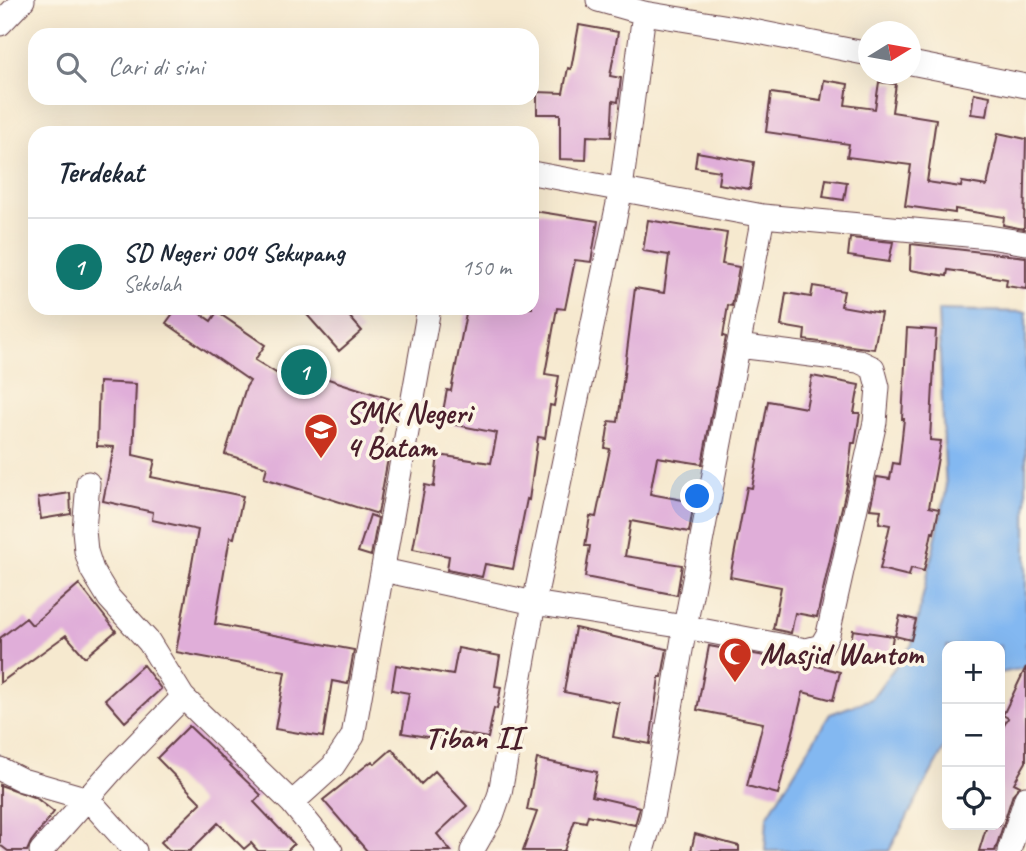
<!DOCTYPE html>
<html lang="id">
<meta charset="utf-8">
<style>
body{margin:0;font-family:Caveat,sans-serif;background:#f2f2f3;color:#1f2937}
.controls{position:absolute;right:21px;bottom:21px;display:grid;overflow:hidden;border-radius:14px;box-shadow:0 7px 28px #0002}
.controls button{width:63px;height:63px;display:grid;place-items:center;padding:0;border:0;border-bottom:2px solid #e0e1e3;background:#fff;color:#1f2937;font:35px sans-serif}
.compass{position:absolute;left:858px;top:21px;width:63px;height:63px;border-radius:50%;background:#fff;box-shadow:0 7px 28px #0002;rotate:79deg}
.you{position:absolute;left:698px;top:497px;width:24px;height:24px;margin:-18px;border:5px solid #fff;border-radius:50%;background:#1a73e8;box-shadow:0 0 0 10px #1a73e833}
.badge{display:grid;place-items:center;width:46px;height:46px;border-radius:50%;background:#0f766e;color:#fff;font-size:23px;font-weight:700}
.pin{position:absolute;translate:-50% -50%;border:4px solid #fff;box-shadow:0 2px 7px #0006}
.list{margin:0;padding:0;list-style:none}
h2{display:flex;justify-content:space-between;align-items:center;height:91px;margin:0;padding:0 28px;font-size:30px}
h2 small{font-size:23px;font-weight:400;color:#747a83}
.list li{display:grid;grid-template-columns:46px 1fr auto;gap:21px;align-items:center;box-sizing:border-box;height:98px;padding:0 28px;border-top:2px solid #e0e1e3}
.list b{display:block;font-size:26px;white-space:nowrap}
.list p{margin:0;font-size:23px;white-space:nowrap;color:#747a83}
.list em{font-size:23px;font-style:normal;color:#747a83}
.icon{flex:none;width:38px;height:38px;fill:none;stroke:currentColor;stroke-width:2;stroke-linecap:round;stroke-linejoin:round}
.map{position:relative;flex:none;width:1026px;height:851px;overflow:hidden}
.search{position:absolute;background:#fff;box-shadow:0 7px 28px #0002;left:28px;top:28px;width:511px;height:77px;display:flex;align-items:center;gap:18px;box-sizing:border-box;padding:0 24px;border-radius:21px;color:#747a83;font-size:26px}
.panel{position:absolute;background:#fff;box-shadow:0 7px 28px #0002;left:28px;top:126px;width:511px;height:189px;border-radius:21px}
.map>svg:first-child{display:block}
</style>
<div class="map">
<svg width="1026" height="851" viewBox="0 0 1026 851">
<rect width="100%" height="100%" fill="#fcf5e5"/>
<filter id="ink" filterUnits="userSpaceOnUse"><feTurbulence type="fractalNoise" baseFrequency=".0143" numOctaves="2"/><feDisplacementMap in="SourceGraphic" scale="14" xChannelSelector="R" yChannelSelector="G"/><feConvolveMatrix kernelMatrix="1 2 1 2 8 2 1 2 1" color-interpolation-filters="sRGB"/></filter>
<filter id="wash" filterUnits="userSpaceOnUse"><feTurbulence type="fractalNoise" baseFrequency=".00686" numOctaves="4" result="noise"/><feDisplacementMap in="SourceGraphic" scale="28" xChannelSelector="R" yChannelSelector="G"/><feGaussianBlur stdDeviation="1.57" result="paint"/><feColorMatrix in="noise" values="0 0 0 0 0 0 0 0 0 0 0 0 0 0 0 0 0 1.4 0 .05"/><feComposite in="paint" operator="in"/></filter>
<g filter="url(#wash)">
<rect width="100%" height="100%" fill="#f6e9cf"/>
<!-- water -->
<path fill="#83b8f1" stroke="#666c8e" stroke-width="2" d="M938 310 1026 312V668L1000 673V646H947V743L889 851H765L767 817 830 714 871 699 912 644 946 492Z"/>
<g id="blocks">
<!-- building -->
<path fill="#e0aed9" d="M579 25 618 32 610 76 621 78 618 102 613 101 611 137 587 136 586 160 560 159V114H537V92L563 93 568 68 571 69Z
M824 80 848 84 845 105 875 109 879 82 896 84 892 112 936 119 927 182 961 187 962 182 987 186 998 133 1026 139 1024 229 1003 225 1004 217 955 209V213L905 206 911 165 847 157 849 144 766 132 771 93 821 100Z
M974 93 990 96 987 116 971 114Z
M697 152 754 162 750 189 718 184 720 171 695 167Z
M826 179 847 182 844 200 823 197Z
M534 211 598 221 591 262 575 260 565 309 557 308 545 374 559 376 554 406 550 405 545 438 538 437 529 500 527 499 513 569 485 564 482 577 447 570 449 556 413 549 425 485 434 487 438 455 491 463 497 433 441 422 447 390 451 391 467 308H532V226Z
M648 220 727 233 722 264 739 267 732 306 728 305 723 336 726 337 702 464 657 457 650 494 694 502 689 532 631 521 625 556 682 565 677 595 585 577 590 546H585L590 516 596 517 610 449 605 448 609 421 618 422 635 288 664 293 669 255 643 251Z
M850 238 893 242 889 262 848 256Z
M911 244 1026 257V289L1006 286 1007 279 948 270 947 276 910 270Z
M813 286 844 291 841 306 881 313 874 349 804 340 805 330 781 326 786 293 811 297Z
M177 308H192L211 321 217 312 265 345 255 360 307 392 313 374 390 399 377 443 390 447 378 514 264 478 267 467 225 454 246 387 250 381 166 323Z
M301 308H342L362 331 339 351Z
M907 328 936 330 930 440 941 441 929 507 939 509 934 533 932 532 924 571 911 568 909 576 880 569 890 525 879 523 881 510 870 509 877 477 890 479 893 463 899 464 904 419H902Z
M812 376 859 385 854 413H860L855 443H852L847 485 817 617 795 613 791 633 773 629 781 587 730 577 747 487 752 488 768 401 806 408Z
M99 382 136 384 133 455 155 460 151 477 243 496 234 538 230 537 215 624 354 650 348 684 332 681 323 737 275 729 285 672 176 652 198 530 152 520 153 512 103 501 114 447 97 446Z
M70 493 71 514 41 519 38 498Z
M370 515 378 518 371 556 358 552Z
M79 584 116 631 85 657 66 635 0 683V638L26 618 32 625Z
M900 616 916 620 911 640 895 636Z
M575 628 667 649 662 677H659L650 744 613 737 619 703 564 692Z
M853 630 893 636 890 654 850 647Z
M709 646 809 664 840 672 833 700 803 692 778 794 747 786 763 723 697 710Z
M458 648 500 656 495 686 501 687 497 709 494 708 488 738 441 730 440 739 402 733 409 693 392 690 396 665 453 675Z
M143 665 161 689 125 722 105 699Z
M1026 667V762L1014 783 1020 786 1013 794 995 851H979L987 825H1000V733L1008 718 1003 715Z
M189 726 261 795 254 802 294 844 287 851H258L251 843 244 849 218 823 190 851H170L161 842 201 803 157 758Z
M392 749 421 784 435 771 467 806 437 834 451 851H367L323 800 372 761 375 764Z
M537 759 597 772 592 796 640 807 635 825 588 815 586 822 575 820 564 851H523L537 812 527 810Z
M0 785 36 798 54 812 31 842 27 851H8L0 845Z
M695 834 739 846V851H691Z"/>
</g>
</g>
<g filter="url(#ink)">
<use href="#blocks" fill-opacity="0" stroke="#643d44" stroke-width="2"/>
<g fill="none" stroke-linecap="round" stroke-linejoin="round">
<!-- minor casing -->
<g stroke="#643d44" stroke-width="25">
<path id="minor" d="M598 0 644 13 748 30 869 54
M0 24 23 0
M911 63 1026 86
M532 173 763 216 685 627 652 817 642 851
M763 216 989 237 1026 243
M88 483 84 530 86 551 92 570 109 598 149 642 183 697 292 803 331 851
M383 570 534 603 685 627 806 650 821 646 828 634 875 422 878 387 873 368 858 361 738 346
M0 769 22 780 88 799 135 851
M292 803 333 766 353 736 429 308
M41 851 116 766 183 697
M472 851 492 816 500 793 534 603 621 189 644 13
M1009 851 1026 798"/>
</g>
<!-- minor -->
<use href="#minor" stroke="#fff" stroke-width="23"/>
</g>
</g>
<!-- icons -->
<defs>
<g id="school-pin" transform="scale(1.75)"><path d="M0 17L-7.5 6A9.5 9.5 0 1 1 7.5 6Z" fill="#c8321e" stroke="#fcf5e5"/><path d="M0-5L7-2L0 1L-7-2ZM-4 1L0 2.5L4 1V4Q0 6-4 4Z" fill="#fff"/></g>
<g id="mosque-pin" transform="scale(1.75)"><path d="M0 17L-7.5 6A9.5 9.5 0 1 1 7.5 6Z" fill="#c8321e" stroke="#fcf5e5"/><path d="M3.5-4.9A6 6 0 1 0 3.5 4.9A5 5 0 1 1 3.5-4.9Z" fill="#fff"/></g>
</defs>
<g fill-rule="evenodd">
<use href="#school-pin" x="321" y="430"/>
<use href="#mosque-pin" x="735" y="654"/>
</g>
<g text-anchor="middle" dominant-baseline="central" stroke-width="7" stroke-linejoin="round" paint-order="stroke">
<!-- poi labels -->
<g font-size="30" font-weight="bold" fill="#4a1f2b" stroke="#fcf5e5" text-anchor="start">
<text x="346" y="413">SMK Negeri<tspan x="346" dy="34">4 Batam</tspan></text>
<text x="760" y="654">Masjid Wantom</text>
</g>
<!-- neighbourhood labels -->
<g font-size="32" font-weight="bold" fill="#4a1f2b" stroke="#fcf5e5">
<text x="473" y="737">Tiban II</text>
</g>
</g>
</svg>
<div class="controls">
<button>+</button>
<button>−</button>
<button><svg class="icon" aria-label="locate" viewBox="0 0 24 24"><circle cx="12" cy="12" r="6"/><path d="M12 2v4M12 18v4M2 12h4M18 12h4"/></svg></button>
</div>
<svg class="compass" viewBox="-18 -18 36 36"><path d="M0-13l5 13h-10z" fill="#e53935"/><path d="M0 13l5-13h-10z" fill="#747a83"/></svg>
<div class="you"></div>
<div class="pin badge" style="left:304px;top:372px">1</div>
<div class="search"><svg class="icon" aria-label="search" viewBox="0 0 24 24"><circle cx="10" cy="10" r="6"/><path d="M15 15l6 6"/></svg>Cari di sini</div>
<section class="panel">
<h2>Terdekat<small></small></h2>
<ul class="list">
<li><span class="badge">1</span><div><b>SD Negeri 004 Sekupang</b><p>Sekolah</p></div><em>150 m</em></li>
</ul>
</section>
</div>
